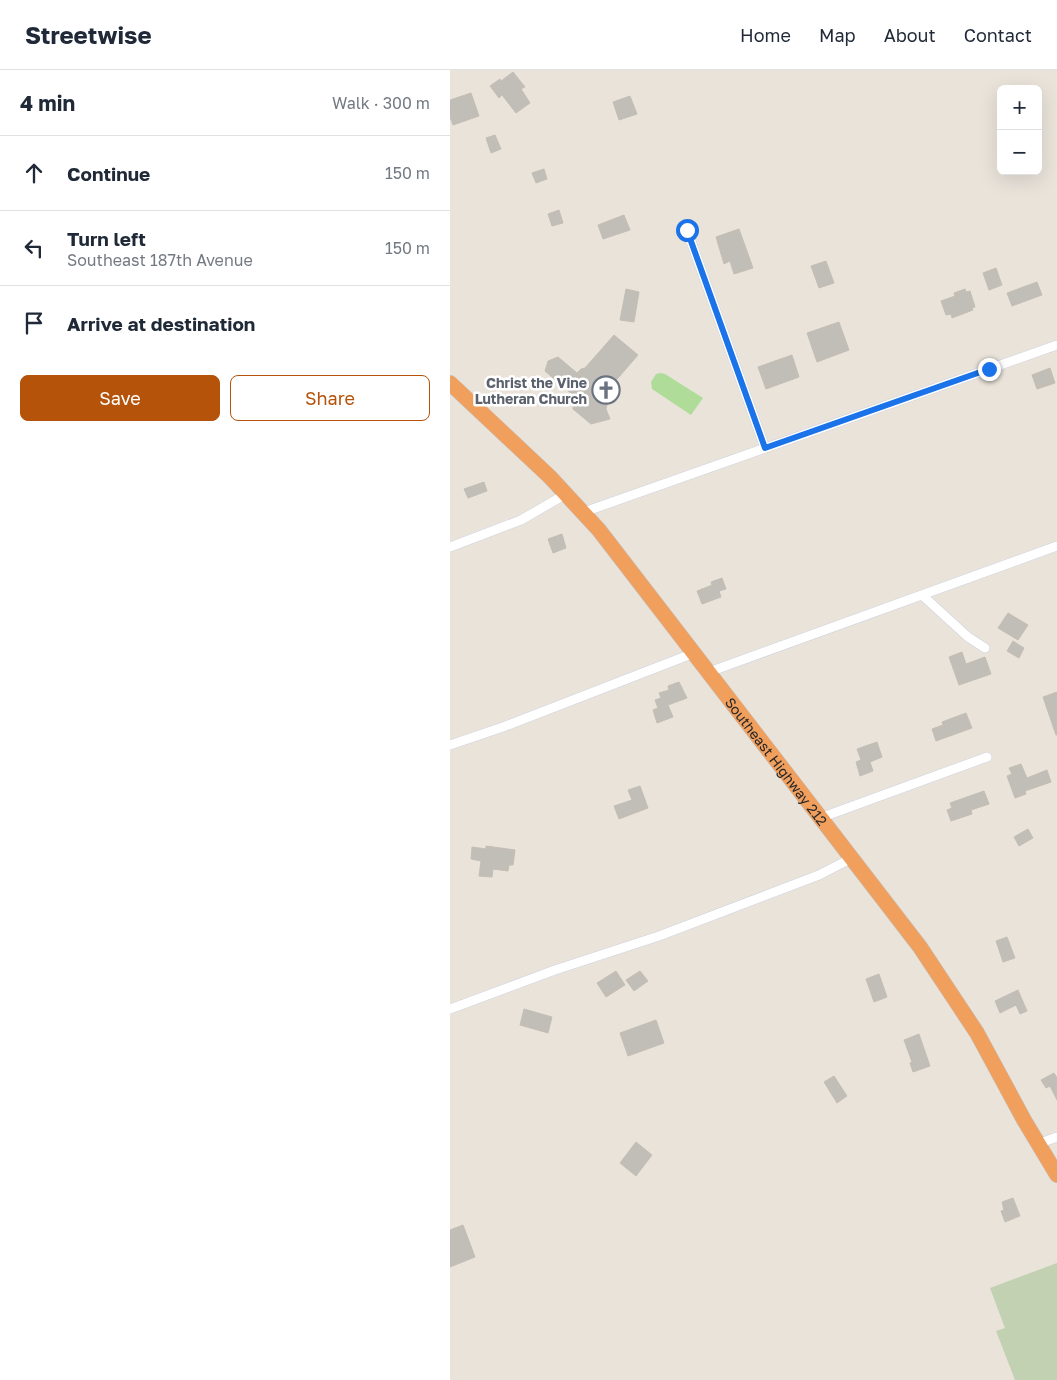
<!DOCTYPE html>
<meta charset="utf-8">
<style>
body{margin:0;font-family:"Golos Text",sans-serif;background:#f2f2f3;color:#1f2937}
.controls{position:absolute;right:15px;top:15px;display:grid;overflow:hidden;border-radius:8px;box-shadow:0 5px 20px #0002}
.controls button{width:45px;height:45px;display:grid;place-items:center;padding:0;border:0;border-bottom:1px solid #e0e1e3;background:#fff;color:#1f2937;font:25px sans-serif}
.stop{position:absolute;width:15px;height:15px;margin:-11px;border:4px solid #1a73e8;border-radius:50%;background:#fff}
.stop.end{background:#1a73e8;border-color:#fff;box-shadow:0 1px 5px #0008}
.list{margin:0;padding:0;list-style:none}
h2{display:flex;justify-content:space-between;align-items:center;height:65px;margin:0;padding:0 20px;font-size:21px}
h2 small{font-size:16px;font-weight:400;color:#747a83}
.list li{display:grid;grid-template-columns:32px 1fr auto;gap:15px;align-items:center;box-sizing:border-box;height:75px;padding:0 20px;border-top:1px solid #e0e1e3}
.list b{display:block;font-size:19px;white-space:nowrap}
.list p{margin:0;font-size:16px;white-space:nowrap;color:#747a83}
.list em{font-size:16px;font-style:normal;color:#747a83}
.actions{display:flex;gap:10px;padding:15px 20px}
.actions a{flex:1;padding:11px 0;border:1px solid #b45309;border-radius:8px;text-align:center;font-size:18px;color:#b45309}
.actions .main{background:#b45309;color:#fff}
.icon{flex:none;width:28px;height:28px;fill:none;stroke:currentColor;stroke-width:2;stroke-linecap:round;stroke-linejoin:round}
.map{position:relative;flex:none;width:607px;height:1310px;overflow:hidden}
header{display:flex;align-items:center;gap:30px;box-sizing:border-box;height:70px;padding:0 25px;background:#fff;border-bottom:1px solid #e0e1e3}
header strong{font-size:24px}
nav{display:flex;gap:28px;margin-inline-start:auto;font-size:18px}
main{display:flex}
aside{flex:1;background:#fff}
.map>svg:first-child{display:block}
</style>
<header>
<strong>Streetwise</strong>
<nav><a>Home</a><a>Map</a><a>About</a><a>Contact</a></nav>
</header>
<main>
<aside>
<h2>4 min<small>Walk · 300 m</small></h2>
<ul class="list">
<li><svg class="icon" aria-label="ahead" viewBox="0 0 24 24"><path d="M12 20V5M6 11l6-6 6 6"/></svg><div><b>Continue</b></div><em>150 m</em></li>
<li><svg class="icon" aria-label="left" viewBox="0 0 24 24"><path d="M17 20v-9H6M10 6l-5 5 5 5"/></svg><div><b>Turn left</b><p>Southeast 187th Avenue</p></div><em>150 m</em></li>
<li><svg class="icon" aria-label="arrive" viewBox="0 0 24 24"><path d="M6 21V4h12l-3 4 3 4H6"/></svg><div><b>Arrive at destination</b></div></li>
</ul>
<div class="actions"><a class="main">Save</a><a>Share</a></div>
</aside>
<div class="map">
<svg width="607" height="1310" viewBox="0 0 607 1310">
<rect width="100%" height="100%" fill="#e9e3da"/>
<!-- green -->
<path fill="#b0dc9a" d="M211 303 215 304 253 328 241 345 202 319 201 312 206 304Z"/>
<!-- cemetery -->
<path fill="#c1d1b2" d="M607 1193V1310H565L546 1261 555 1258 540 1218Z"/>
<!-- building -->
<path fill="#c1bdb7" stroke="#c4beb4" d="M63 2 75 17 71 19 80 33 66 43 52 25 49 28 40 16 50 9 51 11Z
M21 23 29 46 3 55 0 47V30Z
M180 26 187 44 169 50 163 32Z
M45 65 51 79 41 83 36 68Z
M94 99 97 109 86 113 82 103Z
M109 140 113 153 102 156 98 144Z
M174 145 180 160 153 169 148 155Z
M289 159 303 198 284 204 280 191 274 194 266 167Z
M376 191 384 213 369 218 361 196Z
M546 198 552 215 539 220 533 203Z
M587 212 592 225 562 236 557 223Z
M176 219 189 222 184 252 170 250Z
M515 219 516 222 520 221 525 237 522 238 523 240 502 248 501 244 496 245 491 231 505 226 504 223Z
M389 252 399 280 367 292 357 263Z
M164 265 188 285 155 323 159 326 156 339 160 349 141 354 123 339 124 326 95 301 98 291 108 287 127 303 131 299 135 298Z
M342 285 349 307 316 319 308 297Z
M600 298 605 313 587 319 582 305Z
M34 412 37 421 18 428 14 419Z
M112 464 116 478 103 483 98 469Z
M272 508 276 519 269 521 271 527 252 534 247 521 262 515 261 512Z
M558 543 578 555 568 570 548 558Z
M563 571 574 578 569 588 557 581Z
M512 582 516 594 535 587 541 604 509 615 499 587Z
M229 612 237 628 218 635 223 647 207 653 203 640 208 638 205 630 211 628 209 623 219 620 218 616Z
M607 622V665H606L593 627Z
M516 643 522 658 486 671 482 659 493 655 492 652Z
M427 672 432 687 420 692 423 701 410 706 406 692 411 690 407 679Z
M571 694 577 708 597 700 601 712 575 721 576 724 565 728 557 706 562 704 559 698Z
M190 716 198 738 169 749 164 736 182 730 178 720Z
M534 721 539 734 521 740 522 744 501 751 497 740 502 738 500 733Z
M578 759 583 768 569 776 564 767Z
M36 776 65 780 63 795H59L58 801 43 799 42 807 29 806 31 791 21 789 22 777 36 779Z
M557 867 565 888 553 892 546 871Z
M166 901 175 915 156 927 147 913Z
M190 901 198 911 184 921 176 910Z
M429 904 437 927 424 932 416 909Z
M568 920 577 941 570 944 566 935 550 943 545 931Z
M74 939 102 947 98 963 70 955Z
M206 950 214 973 178 986 170 963Z
M469 964 480 996 463 1002 460 993 462 992 454 970Z
M604 1003 607 1008V1030L600 1016 596 1018 591 1010Z
M384 1006 397 1026 387 1033 374 1012Z
M186 1072 202 1085 186 1106 170 1093Z
M563 1128 570 1146 555 1152 551 1141 554 1140 552 1132Z
M13 1155 25 1187 0 1197V1160Z"/>
<g fill="none" stroke-linecap="round" stroke-linejoin="round">
<!-- street casing -->
<g stroke="#cfd2e0" stroke-width="10">
<path id="street" d="M237 160 315 378
M134 442 607 275
M0 477 71 450 116 424
M472 525 518 567 535 578
M259 602 607 476
M0 675 53 657 244 583
M370 748 537 687
M0 939 105 900 209 866 369 805 402 788
M588 1074 607 1067"/>
</g>
<!-- highway casing -->
<g stroke="#c3c3c3" stroke-width="16">
<g id="highway">
<path id="s1" d="M0 313 100 407 149 460 470 877 527 963 574 1050 607 1105"/>
</g>
</g>
<!-- street -->
<use href="#street" stroke="#fff" stroke-width="9"/>
<!-- highway -->
<use href="#highway" stroke="#f19f5d" stroke-width="15"/>
</g>
<g fill="none" stroke-linecap="round" stroke-linejoin="round">
<!-- route -->
<path stroke="#1a73e8" stroke-width="6" d="M237 160 315 378 539 299"/>
</g>
<!-- icons -->
<defs>
<g id="church-ring" transform="scale(1.4375)"><circle r="9.5" fill="#fff" stroke="#6b7280" stroke-width="1.5"/><path d="M-1.2-6h2.4v3.5h3.3v2.4h-3.3V6h-2.4V-.1h-3.3v-2.4h3.3Z" fill="#6b7280"/></g>
</defs>
<g fill-rule="evenodd">
<use href="#church-ring" x="156" y="320"/>
</g>
<g text-anchor="middle" dominant-baseline="central" stroke-width="5" stroke-linejoin="round" paint-order="stroke">
<!-- worship labels -->
<g font-size="14" font-weight="bold" fill="#5b616d" stroke="#fff" text-anchor="end">
<text x="137" y="312">Christ the Vine<tspan x="137" dy="16">Lutheran Church</tspan></text>
</g>
<!-- street labels -->
<g font-size="14" fill="#272727" stroke="#fff">
<text stroke="none"><textPath href="#s1" startOffset="501">Southeast Highway 212</textPath></text>
</g>
</g>
</svg>
<div class="controls">
<button>+</button>
<button>−</button>
</div>
<div class="stop" style="left:237px;top:160px"></div>
<div class="stop end" style="left:539px;top:299px"></div>
</div>
</main>
